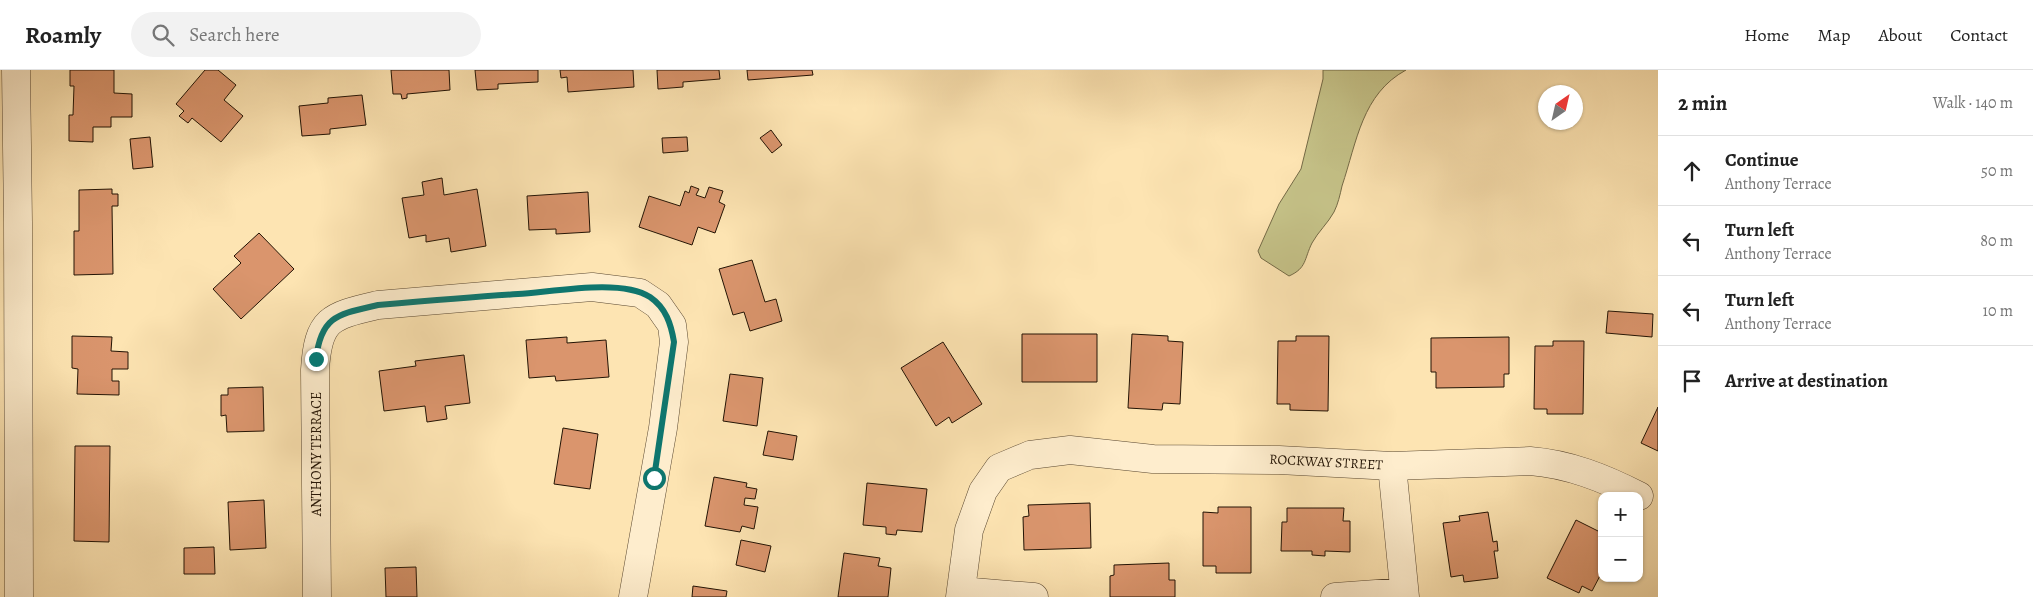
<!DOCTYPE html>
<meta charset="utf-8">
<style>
body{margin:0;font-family:Alegreya,serif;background:#f2f2f2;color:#222}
.controls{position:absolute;right:15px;bottom:15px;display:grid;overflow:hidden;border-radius:10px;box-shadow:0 1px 4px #0004}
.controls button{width:45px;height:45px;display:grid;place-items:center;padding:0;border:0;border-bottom:1px solid #e0e0e0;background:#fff;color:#222;font:25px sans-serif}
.compass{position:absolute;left:1538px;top:15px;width:45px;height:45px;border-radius:50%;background:#fff;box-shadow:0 1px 4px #0004;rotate:34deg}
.stop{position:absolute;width:15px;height:15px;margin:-11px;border:4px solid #0f766e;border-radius:50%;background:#fff}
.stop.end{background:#0f766e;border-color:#fff;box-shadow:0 1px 5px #0008}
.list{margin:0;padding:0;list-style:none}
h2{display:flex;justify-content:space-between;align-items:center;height:65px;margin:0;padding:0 20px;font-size:21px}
h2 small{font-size:16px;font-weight:400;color:#767676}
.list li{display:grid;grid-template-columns:32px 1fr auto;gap:15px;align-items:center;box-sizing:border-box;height:70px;padding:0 20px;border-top:1px solid #e0e0e0}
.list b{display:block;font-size:19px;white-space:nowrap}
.list p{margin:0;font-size:16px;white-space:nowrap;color:#767676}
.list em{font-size:16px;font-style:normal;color:#767676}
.icon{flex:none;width:28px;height:28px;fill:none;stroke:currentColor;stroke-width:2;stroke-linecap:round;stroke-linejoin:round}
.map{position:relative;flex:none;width:1658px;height:527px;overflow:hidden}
header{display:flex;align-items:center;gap:30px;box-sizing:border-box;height:70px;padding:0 25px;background:#fff;border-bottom:1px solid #e0e0e0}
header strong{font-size:24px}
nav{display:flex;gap:28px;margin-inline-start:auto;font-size:18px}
.search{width:350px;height:45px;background:#f2f2f2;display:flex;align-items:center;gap:12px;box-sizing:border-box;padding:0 18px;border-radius:28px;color:#767676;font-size:19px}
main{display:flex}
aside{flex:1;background:#fff}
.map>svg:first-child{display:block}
</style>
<header>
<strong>Roamly</strong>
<div class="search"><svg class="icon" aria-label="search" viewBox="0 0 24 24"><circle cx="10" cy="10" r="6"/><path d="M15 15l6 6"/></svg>Search here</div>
<nav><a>Home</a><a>Map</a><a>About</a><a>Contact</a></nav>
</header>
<main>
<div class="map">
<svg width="1658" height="527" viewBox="0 0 1658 527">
<rect width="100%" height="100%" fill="#fde4b2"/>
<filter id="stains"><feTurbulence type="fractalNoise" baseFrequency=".004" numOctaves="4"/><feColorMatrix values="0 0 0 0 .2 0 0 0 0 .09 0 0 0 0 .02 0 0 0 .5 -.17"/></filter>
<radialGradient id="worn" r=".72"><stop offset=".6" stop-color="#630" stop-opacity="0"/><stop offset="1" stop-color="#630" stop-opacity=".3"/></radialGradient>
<!-- green -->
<path fill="#c5c288" stroke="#746a46" d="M1323 0H1406C1362 24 1357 71 1342 116 1340 125 1338 134 1334 142 1328 153 1318 162 1312 173 1304 189 1307 198 1289 206L1261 188 1258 181 1279 134 1301 99 1323 9Z"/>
<!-- building -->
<path fill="#da956d" stroke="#221304" d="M70 0H114V23L132 24V47H111V57H93V72L69 71V45H73L74 16H70Z
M205 0H218L236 15 224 30 243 46 221 72 192 48 188 53 179 46 184 41 176 34Z
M391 0H449L450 20 407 24V28L402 29 401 24H393Z
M475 0H538V12L498 14V19L477 20Z
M560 0H633L634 17 568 22 567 7 561 8Z
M657 0H719L720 9 683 12V17L658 19Z
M747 0H812L813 5 748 10Z
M362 25 366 55 330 59V64L302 66 299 36 328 33V28Z
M771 60 782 75 772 83 760 68Z
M150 67 153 97 133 99 130 69Z
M687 67 688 81 663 83 662 68Z
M442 108 444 125 477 119 486 176 451 182 449 168 426 172V165L409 168 402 128 424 125 422 112Z
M691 116 699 119 696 125 705 128 709 117 723 121 719 132 725 135 715 163 698 157 692 175 639 157 649 126 680 136 685 121 689 123Z
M112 119V124H118V136H112L113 204 74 205V161H79V120Z
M588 122 590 162 556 164V159L529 160 527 126Z
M259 163 294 199 241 249 213 219 241 193 234 186Z
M752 190 765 232 776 229 782 251 750 261 744 242 733 245 719 199Z
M1608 241 1653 244 1652 267 1606 263Z
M1022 264H1097V312H1022Z
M1132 264 1168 266V271L1183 272 1180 334 1163 333 1162 340 1128 338Z
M72 266 112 267 111 281 128 282V299H112V311H119V325L77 324 78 299 72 298Z
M1296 266H1329L1328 341 1290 340V334H1277L1278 271H1296Z
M567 267V273L606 270 609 307 556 311 555 306 529 308 526 270Z
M1509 267V304H1504V317L1436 318V302H1431V268Z
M1553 271H1584L1583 344H1547V339H1534L1535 276H1553Z
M943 272 982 334 952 353 949 347 936 356 901 298Z
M464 285 470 333 445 336 447 349 427 352 425 336 384 341 379 301 416 296 415 291Z
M730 304 763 308 757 356 723 351Z
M263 317 264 361 227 362 226 345 221 346V325H228V318Z
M1658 337V381L1641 373Z
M563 358 598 364 590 419 554 414Z
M768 361 797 366 793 390 763 385Z
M75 376H110L109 472 74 471Z
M714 407 747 413 746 417 757 419 755 429 745 428 744 435 758 437 754 459 742 456 740 462 705 456Z
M867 413 927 419 922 462 897 460 896 465 886 464V457L863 455Z
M264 430 266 478 230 480 228 432Z
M1090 433 1091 478 1024 480 1023 447 1029 446 1028 435Z
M1218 437H1251V503H1216V496H1203V442L1218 443Z
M1287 438H1344L1343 451H1350V482L1325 481V486L1312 485V481H1281L1282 452H1287Z
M1488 442 1493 472 1497 471 1498 481H1494L1498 508 1464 512 1463 505 1451 507 1443 453 1460 451 1459 446Z
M1576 450 1602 463V502L1592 521 1582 516 1579 523 1547 508Z
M741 470 771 476 765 502 736 495Z
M214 477 215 504H184V478Z
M844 483 880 488 878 496 891 498 888 527H838Z
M1169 493V510H1175V527H1110V506L1114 505V495Z
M416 497 417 527H386L385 498Z
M693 516 727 521 726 527H692Z"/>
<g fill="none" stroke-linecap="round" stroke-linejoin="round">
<!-- minor casing -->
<g stroke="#594730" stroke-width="29">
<path id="minor" d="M16 0 18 152 19 527
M1392 396 1405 527
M961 521 1034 527
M317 527 315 300C318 248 331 246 378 235L592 217 640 223 658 235 672 255 674 272 663 358 633 527
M960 527 969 460 983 421 999 398 1030 385 1070 380 1153 389 1279 390 1392 396 1530 391C1569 394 1604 408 1639 426
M1335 527 1404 522"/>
</g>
<!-- minor -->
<use href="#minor" stroke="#feedcd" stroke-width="28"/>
</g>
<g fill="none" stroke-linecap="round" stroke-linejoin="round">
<!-- route -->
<path stroke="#0f766e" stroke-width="6" d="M316 289C321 245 339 244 378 235 425 231 472 227 518 224 552 222 621 208 650 227 666 238 671 254 674 272L654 408"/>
</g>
<g text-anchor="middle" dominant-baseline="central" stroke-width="5" stroke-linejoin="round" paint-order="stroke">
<!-- street labels -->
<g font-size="14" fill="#221304" stroke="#feedcd">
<text transform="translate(316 384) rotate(-90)">ANTHONY TERRACE</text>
<text transform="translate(1326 392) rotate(3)">ROCKWAY STREET</text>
</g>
</g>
<rect width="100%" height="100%" filter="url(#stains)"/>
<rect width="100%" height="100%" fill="url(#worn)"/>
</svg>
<div class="controls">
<button>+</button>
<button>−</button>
</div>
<svg class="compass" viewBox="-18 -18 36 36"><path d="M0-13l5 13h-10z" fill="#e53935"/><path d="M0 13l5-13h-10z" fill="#767676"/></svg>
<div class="stop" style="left:654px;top:408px"></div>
<div class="stop end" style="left:316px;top:289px"></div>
</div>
<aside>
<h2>2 min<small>Walk · 140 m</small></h2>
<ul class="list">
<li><svg class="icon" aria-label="ahead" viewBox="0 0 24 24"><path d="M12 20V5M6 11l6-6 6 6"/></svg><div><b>Continue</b><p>Anthony Terrace</p></div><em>50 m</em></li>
<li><svg class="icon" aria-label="left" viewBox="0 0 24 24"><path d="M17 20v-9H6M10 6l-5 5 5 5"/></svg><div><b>Turn left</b><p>Anthony Terrace</p></div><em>80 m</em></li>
<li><svg class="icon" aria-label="left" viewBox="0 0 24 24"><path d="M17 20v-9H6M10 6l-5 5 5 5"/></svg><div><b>Turn left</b><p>Anthony Terrace</p></div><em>10 m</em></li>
<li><svg class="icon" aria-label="arrive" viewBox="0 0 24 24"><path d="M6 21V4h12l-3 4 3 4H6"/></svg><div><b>Arrive at destination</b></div></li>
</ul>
</aside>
</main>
